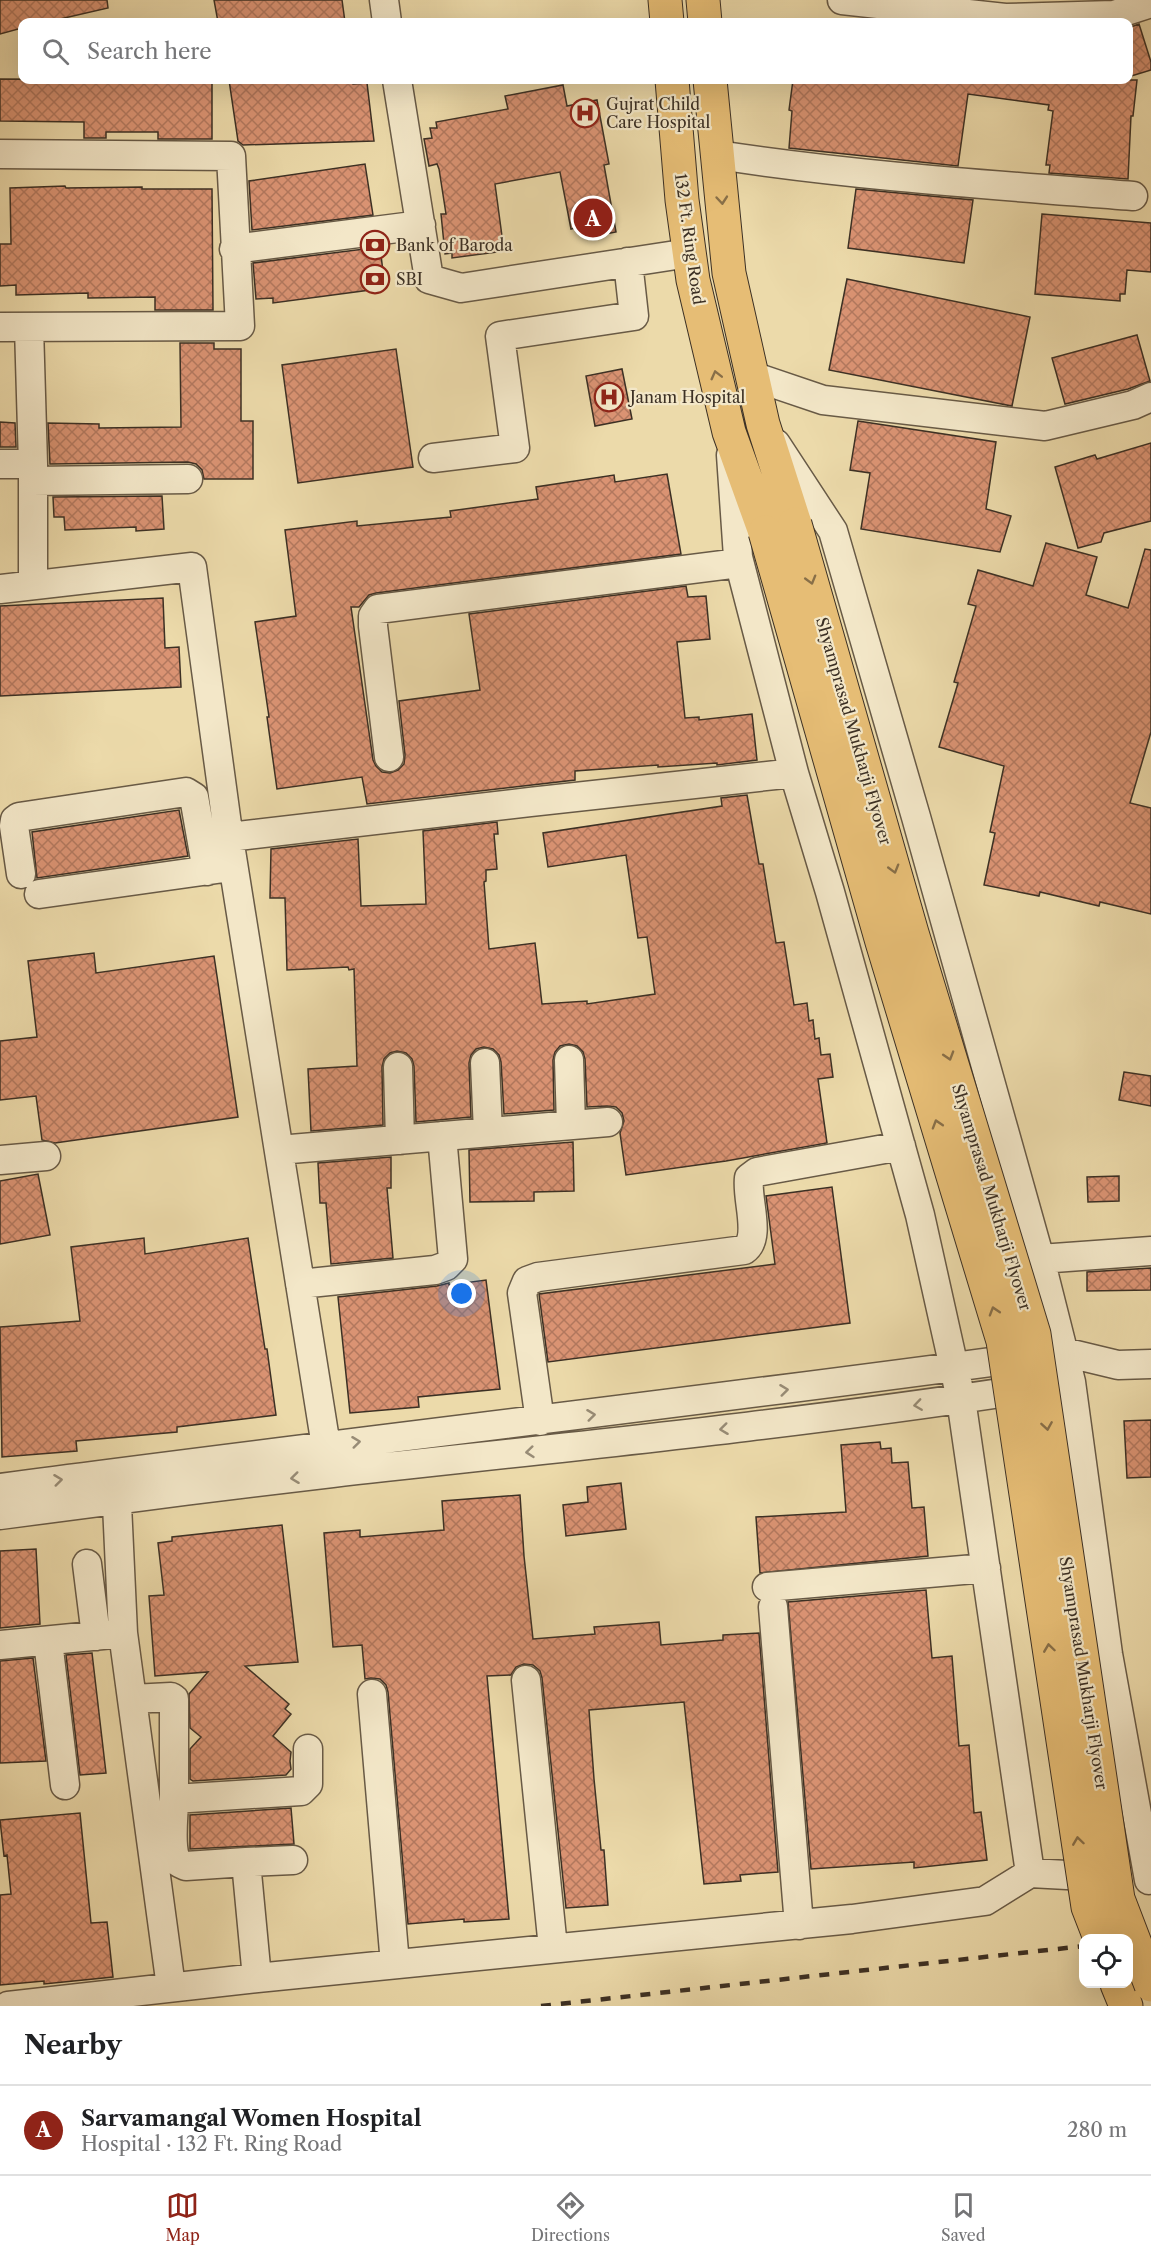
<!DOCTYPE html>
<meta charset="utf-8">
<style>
body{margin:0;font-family:"Libre Caslon Text",serif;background:#f2f2f2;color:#202124}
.controls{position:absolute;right:18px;bottom:18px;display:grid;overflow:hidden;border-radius:12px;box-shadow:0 6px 24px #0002}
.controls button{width:54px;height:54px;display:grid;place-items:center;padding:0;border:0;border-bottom:2px solid #e0e0e0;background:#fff;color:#202124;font:30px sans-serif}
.you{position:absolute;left:462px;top:1294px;width:21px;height:21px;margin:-15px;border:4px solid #fff;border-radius:50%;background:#1a73e8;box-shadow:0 0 0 9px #1a73e833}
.badge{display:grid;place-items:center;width:39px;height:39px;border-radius:50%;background:#8f2418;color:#fff;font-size:20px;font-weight:700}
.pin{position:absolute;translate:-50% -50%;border:3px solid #fff;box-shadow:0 2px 6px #0006}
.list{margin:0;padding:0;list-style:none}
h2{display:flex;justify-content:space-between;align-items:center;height:78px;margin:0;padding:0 24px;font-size:26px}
h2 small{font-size:20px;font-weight:400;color:#757577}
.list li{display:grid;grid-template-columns:39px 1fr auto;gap:18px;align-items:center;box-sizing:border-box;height:90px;padding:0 24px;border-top:2px solid #e0e0e0}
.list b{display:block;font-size:22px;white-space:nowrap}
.list p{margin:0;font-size:20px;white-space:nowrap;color:#757577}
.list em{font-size:20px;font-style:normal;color:#757577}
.icon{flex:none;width:33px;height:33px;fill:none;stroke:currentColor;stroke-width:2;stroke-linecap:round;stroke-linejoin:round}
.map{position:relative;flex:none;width:1151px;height:2006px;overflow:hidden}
.search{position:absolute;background:#fff;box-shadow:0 6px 24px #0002;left:18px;right:18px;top:18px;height:66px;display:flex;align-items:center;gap:15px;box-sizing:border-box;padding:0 21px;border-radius:12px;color:#757577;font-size:22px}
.sheet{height:168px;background:#fff}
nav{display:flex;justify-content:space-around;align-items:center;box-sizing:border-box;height:84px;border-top:2px solid #e0e0e0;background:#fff;font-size:16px;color:#757577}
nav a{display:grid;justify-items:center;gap:3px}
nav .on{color:#8f2418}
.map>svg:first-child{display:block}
</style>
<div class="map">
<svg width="1151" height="2006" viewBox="0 0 1151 2006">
<defs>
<pattern id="building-cross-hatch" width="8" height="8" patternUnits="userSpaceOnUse" patternTransform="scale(1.5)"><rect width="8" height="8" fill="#da9373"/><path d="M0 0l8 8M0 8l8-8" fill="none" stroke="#b2785e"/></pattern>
</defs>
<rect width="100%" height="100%" fill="#ecdaaa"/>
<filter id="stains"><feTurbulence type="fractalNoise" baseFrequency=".00333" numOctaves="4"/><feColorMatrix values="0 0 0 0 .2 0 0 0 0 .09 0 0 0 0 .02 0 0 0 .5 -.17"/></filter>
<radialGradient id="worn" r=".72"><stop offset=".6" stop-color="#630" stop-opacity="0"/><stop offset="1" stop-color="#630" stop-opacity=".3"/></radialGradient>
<!-- building -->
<path fill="url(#building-cross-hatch)" stroke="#3c3024" stroke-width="1.5" d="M0 0H107L108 8 47 22H22V28L0 34Z
M214 0H342L345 22H218Z
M1139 24 1151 62V70L1128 77V28Z
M0 79 212 80V139H158V132H106V138H84V122L0 121Z
M229 80H352L353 84 367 83 374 141 243 145 238 141Z
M793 80H1137L1133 116H1131L1128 179 1049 173 1050 165H1046L1053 111 1048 110 1049 105 968 94 958 166 789 148 792 111 789 110Z
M563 85 567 106 597 100 609 164 604 165 616 232 590 237 588 225 571 229 560 172 495 184 504 251 452 258V253L445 254 441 214H446L439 169 437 164 429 166 424 139 432 138 430 128H437L436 122 508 109 505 96Z
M365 164 373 215 252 230 249 181Z
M65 186 66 188 142 187V189H212L213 310H155V297L88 298V293L16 295V285L0 286V244H11L10 188Z
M856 189 973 200 964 263 848 248Z
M1042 214 1151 223V272L1127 270 1125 294H1120V301L1035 294Z
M380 247 385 288 273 303V298L256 299 253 263Z
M847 279 1030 317 1012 406 829 370Z
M1137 335 1150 381 1128 389 1065 404 1052 358Z
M180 343H214V349H241V421H253V479H204L202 470 196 464 188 462 50 464 48 423 99 424V428L181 427Z
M396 349 413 467 298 483 282 365Z
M622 369 632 419 595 426 586 376Z
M858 421 996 442 986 509 1011 516 1000 552 861 529 870 473 850 470Z
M0 422 15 423 16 447H0Z
M1151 443V521L1104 533 1101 542 1078 548 1055 467 1095 455 1097 459Z
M667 474 681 554 376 593 369 595 359 607H351L373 760 376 766 382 772 390 773 398 770 404 764 405 755 399 701 480 690 469 614 686 586 688 597 706 596 710 639 677 642 685 718 699 717V720L752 714 757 760 717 765V763L658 767V765L575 771V780L367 804 362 777 277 789 267 717H269L255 622 296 616 285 530 357 521V526L451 517 450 511 538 499 536 487 614 475 615 482Z
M162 496 164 529 136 531V527L65 530 64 517H54L53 497Z
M1046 543 1097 557 1086 595 1128 608 1145 549 1151 550V732L1130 803 1151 808V914L1100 902 1099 906 1040 892 1039 896 984 885 995 833 990 832 1004 766 939 747 958 683 954 682 976 606 968 604 978 570 1033 586Z
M163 598 165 648 179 647 181 687 0 696V606Z
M747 795 759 864H763L776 943 784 942 794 1005 807 1003 809 1021 813 1020 815 1039 819 1038 821 1055 830 1054 833 1077 818 1079 827 1143 726 1161 626 1175 620 1133 624 1121 622 1113 616 1107 607 1106 587 1107 585 1059 583 1052 577 1046 569 1044 560 1046 555 1052 553 1060 554 1110 504 1114 501 1062 499 1055 493 1049 484 1047 476 1049 471 1055 469 1063 471 1117 416 1122 414 1066 412 1059 406 1053 397 1051 390 1053 384 1059 382 1067 383 1125 311 1131 308 1069 357 1066 354 969 349 970 348 967 287 970 285 898H270L271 849 358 839 361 906 426 904 423 831 497 822 498 834H494L497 869 486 870V881L484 882 489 949 535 943 542 1004 587 1001V1004L655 994 647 937 638 938 626 855 548 867 543 833 722 806 721 798Z
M179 810 188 856 37 878 32 832Z
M94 953 96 973 214 956 238 1117 55 1143 42 1140 36 1096 0 1100V1041L37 1037 28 961Z
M1124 1072 1151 1076V1106L1119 1100Z
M573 1142 574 1191 534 1192V1201L470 1202 469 1150Z
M391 1157V1188H387L393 1258 331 1264 326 1203H320L318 1163Z
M38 1174 50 1235 0 1244V1181Z
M1119 1176V1201L1088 1202 1087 1177Z
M832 1187 850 1323 548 1362 539 1294 775 1264 766 1196Z
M144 1238 145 1254 248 1238 265 1349H267L276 1415 177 1427V1432L76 1441 77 1451 2 1457 0 1327 80 1321 71 1247Z
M1151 1268V1290L1087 1291V1272Z
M486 1280 500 1389 418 1397 419 1407 350 1413 338 1297 437 1286 449 1283V1285Z
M1151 1420V1477L1127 1478 1124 1421Z
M880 1442 881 1449 891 1448 892 1463 908 1462 912 1508 924 1507 928 1556 760 1573 756 1517 846 1512 841 1445Z
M621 1483 626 1529 566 1536 563 1505 588 1502 587 1487Z
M520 1495 524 1556 533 1639 595 1634 594 1627 659 1622 661 1645 723 1640V1635L759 1633 778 1872 740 1875 741 1881 704 1884 684 1702 589 1710 594 1779 601 1850H604L608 1905 566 1908 542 1678 540 1671 533 1665 524 1664 516 1667 511 1675 487 1676 509 1919 464 1922V1919L408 1924 388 1692 386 1685 380 1679 371 1678 365 1679 362 1645 333 1647 324 1533 360 1530V1537L444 1530 442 1501Z
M282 1525 298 1662 245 1666 289 1704 285 1709 291 1714 273 1736 291 1752 290 1761 291 1769 286 1775 193 1781 190 1779V1749L201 1737 190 1728 189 1694 208 1672 155 1676 149 1596 164 1595 158 1543 172 1541V1537Z
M36 1549 40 1624 0 1628V1551Z
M926 1590 932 1658 952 1656 959 1746 969 1745 974 1813 981 1812 987 1860 914 1868V1862L811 1869 788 1602Z
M92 1653 106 1773 80 1775 66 1655Z
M33 1658 46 1761 0 1763V1661Z
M291 1808 294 1844 190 1849V1815Z
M80 1813 91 1923 107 1922 113 1977 44 1984V1981L0 1985V1895L11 1894 7 1855 4 1856 0 1820Z"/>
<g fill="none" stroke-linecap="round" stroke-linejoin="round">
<!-- minor casing -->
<g stroke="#685a46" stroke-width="31">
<path id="minor" d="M384 0 387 22
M842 0 1005 18 1114 15 1151 3
M397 80 429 279 461 288 689 253
M0 154 231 156 240 326 0 327
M718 155C856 176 994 185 1133 196
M234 249 421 225
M29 327 33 464V585
M752 376 823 400 1045 426 1133 405 1151 397
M776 444 833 531 916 817 1040 1259 1071 1382 1108 1654 1149 1880
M731 455 738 557 794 773 830 892 920 1215 961 1399 1030 1873
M433 458 515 448 500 336 634 316 628 262
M0 464H33
M33 481 188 479
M0 589 192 567 228 832 329 1465
M389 757 373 626V616L378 609 739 563
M230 837 530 802 794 773
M21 874 14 826 15 820 19 817 186 792 194 797 207 871
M39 894 224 868
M569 1060 571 1125
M485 1063 488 1132
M398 1067 400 1140
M279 1150 608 1122
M0 1160 46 1156
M1040 1259 1151 1251
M300 1284 435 1270 446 1266 453 1259 442 1136
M540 1421 522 1293 527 1281 538 1277 744 1250C762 1238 746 1199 749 1178L757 1172 901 1146
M116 1483 123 1633 171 1987
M0 1488C354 1441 709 1401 1064 1352L1118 1365 1151 1364
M0 1515C111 1500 221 1486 332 1473 566 1447 800 1424 1033 1388
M87 1564 96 1636
M767 1587 986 1568
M773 1607 799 1925
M48 1641 65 1785
M0 1645 123 1633
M526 1680 553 1948
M372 1694 395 1964
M132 1699 171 1697 174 1699V1799L301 1791 308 1784V1749
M174 1799C174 1815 170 1842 175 1857 177 1863 181 1864 186 1866L246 1862 257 1978
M246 1862 293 1860
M8 2006 257 1978 852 1919 985 1901 1030 1873 1104 1877"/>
</g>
<!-- major casing -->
<g stroke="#3c3024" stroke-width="35">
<path id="major" d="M665 0 667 22
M703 0 705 22
M672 80 682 200 693 280 729 432 765 532
M710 80 729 273 763 424 795 524
M1117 1984 1126 2006"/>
</g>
<!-- minor -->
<use href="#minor" stroke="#f3e7c8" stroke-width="28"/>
<!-- major -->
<use href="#major" stroke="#e6bd75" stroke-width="33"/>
<!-- rail -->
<path stroke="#3c3024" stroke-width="4.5" stroke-dasharray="10 10" stroke-linecap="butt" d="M1128 1942 1151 1939
M541 2006 1084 1946"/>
<!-- major-bridge casing -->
<g stroke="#3c3024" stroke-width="35" stroke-linecap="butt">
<path id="major-bridge" d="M795 524 912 933 1034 1334 1118 1899 1151 1985
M765 532 882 942 1003 1341 1088 1907 1100 1938"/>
</g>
<!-- major-bridge -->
<use href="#major-bridge" stroke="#e6bd75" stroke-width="33"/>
</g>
<!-- one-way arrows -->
<defs><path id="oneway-chevron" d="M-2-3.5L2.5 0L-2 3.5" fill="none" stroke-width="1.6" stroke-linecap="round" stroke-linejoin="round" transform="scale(1.5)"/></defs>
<g stroke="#886f48">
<use href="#oneway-chevron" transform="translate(722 200) rotate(85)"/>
<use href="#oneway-chevron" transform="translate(716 375) rotate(-104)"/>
<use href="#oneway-chevron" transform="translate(811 580) rotate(74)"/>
<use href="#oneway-chevron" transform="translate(894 869) rotate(74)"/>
<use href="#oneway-chevron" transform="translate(949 1056) rotate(73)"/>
<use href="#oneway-chevron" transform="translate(937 1124) rotate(-107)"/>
<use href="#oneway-chevron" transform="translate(994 1311) rotate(-107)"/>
<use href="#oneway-chevron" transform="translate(1047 1426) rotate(81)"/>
<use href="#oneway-chevron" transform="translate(1049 1648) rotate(-98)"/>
<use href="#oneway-chevron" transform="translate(1078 1841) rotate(-98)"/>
</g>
<g stroke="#988c76">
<use href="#oneway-chevron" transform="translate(784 1390) rotate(-7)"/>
<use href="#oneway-chevron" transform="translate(918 1405) rotate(172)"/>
<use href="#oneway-chevron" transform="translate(591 1415) rotate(-7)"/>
<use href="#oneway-chevron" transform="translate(724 1429) rotate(173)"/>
<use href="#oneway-chevron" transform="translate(356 1442) rotate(-7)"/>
<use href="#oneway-chevron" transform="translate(530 1452) rotate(174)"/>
<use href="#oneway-chevron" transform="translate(295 1478) rotate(173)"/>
<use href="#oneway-chevron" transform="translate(58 1480) rotate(-7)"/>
</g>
<!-- icons -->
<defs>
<g id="hospital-ring" transform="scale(1.5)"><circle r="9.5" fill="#f3e7c8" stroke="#8f2418" stroke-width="1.5"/><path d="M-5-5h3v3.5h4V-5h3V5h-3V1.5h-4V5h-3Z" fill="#8f2418"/></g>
<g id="bank-ring" transform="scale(1.5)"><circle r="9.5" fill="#f3e7c8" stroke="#8f2418" stroke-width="1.5"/><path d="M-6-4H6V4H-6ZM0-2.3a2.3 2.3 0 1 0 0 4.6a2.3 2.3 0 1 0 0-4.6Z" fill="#8f2418"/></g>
</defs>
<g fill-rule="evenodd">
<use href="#hospital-ring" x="585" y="113"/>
<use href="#bank-ring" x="375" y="245"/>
<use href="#bank-ring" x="375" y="279"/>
<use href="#hospital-ring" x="609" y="397"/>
</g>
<g text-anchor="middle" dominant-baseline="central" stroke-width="4.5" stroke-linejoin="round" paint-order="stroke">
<!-- poi labels -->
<g font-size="16" fill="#3c3024" stroke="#f3e7c8" text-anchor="start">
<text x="606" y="104">Gujrat Child<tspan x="606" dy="18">Care Hospital</tspan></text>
<text x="396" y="245">Bank of Baroda</text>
<text x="396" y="279">SBI</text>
<text x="630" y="397">Janam Hospital</text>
</g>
<!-- street labels -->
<g font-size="16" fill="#3c3024" stroke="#f3e7c8">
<text transform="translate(690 239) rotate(82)">132 Ft. Ring Road</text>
<text transform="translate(854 731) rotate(74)">Shyamprasad Mukharji Flyover</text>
<text transform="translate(992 1197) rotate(73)">Shyamprasad Mukharji Flyover</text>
<text transform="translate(1084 1673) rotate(81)">Shyamprasad Mukharji Flyover</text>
</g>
</g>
<rect width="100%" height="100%" filter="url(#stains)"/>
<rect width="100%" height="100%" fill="url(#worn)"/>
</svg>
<div class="controls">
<button><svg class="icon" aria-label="locate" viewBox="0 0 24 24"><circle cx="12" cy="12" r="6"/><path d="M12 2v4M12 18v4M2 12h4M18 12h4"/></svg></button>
</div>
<div class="you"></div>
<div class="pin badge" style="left:593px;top:218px">A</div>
<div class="search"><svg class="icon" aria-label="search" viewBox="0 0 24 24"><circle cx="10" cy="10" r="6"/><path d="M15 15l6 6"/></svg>Search here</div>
</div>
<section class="sheet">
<h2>Nearby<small></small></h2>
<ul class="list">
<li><span class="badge">A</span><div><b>Sarvamangal Women Hospital</b><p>Hospital · 132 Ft. Ring Road</p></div><em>280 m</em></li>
</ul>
</section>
<nav>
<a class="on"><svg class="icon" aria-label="map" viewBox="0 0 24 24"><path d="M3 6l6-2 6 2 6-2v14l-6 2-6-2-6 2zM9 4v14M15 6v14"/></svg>Map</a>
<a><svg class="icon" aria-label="directions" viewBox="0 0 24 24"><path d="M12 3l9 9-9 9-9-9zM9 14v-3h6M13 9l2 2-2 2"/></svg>Directions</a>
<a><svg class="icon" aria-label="saved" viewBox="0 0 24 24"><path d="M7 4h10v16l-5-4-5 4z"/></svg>Saved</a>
</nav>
